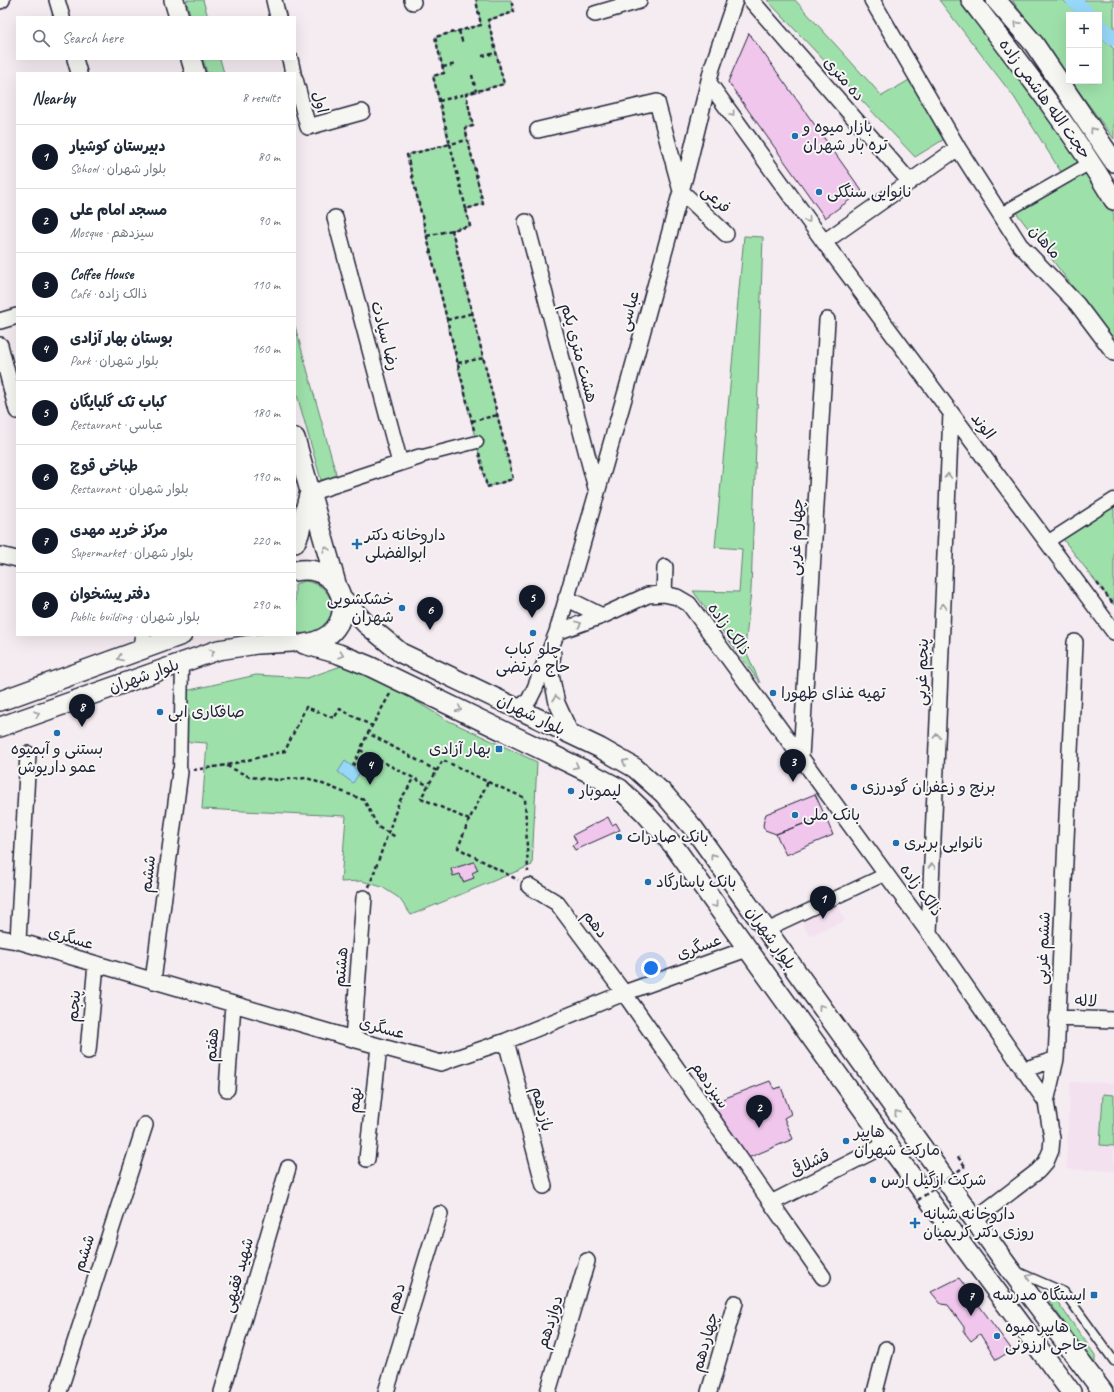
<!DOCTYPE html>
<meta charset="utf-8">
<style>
body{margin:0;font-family:Caveat,"Playpen Sans Arabic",sans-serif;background:#f2f2f3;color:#1f2937}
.controls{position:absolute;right:12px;top:12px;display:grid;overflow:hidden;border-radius:0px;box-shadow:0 4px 16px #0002}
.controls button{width:36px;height:36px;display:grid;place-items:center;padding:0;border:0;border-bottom:1px solid #e0e1e3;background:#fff;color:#1f2937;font:20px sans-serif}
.you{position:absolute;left:651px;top:968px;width:14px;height:14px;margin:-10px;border:3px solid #fff;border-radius:50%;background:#1a73e8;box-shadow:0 0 0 6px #1a73e833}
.badge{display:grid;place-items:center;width:26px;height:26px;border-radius:50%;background:#111827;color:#fff;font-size:13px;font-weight:700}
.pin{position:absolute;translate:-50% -33px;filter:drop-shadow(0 1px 2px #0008)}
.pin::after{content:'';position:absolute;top:21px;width:14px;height:12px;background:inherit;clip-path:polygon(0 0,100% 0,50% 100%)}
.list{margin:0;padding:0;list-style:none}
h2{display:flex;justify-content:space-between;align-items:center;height:52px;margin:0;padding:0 16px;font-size:17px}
h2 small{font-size:13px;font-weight:400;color:#747a83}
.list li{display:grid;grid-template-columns:26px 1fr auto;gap:12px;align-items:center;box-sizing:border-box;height:64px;padding:0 16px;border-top:1px solid #e0e1e3}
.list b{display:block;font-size:15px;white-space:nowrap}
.list p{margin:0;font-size:13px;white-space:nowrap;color:#747a83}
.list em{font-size:13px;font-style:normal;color:#747a83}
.icon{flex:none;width:22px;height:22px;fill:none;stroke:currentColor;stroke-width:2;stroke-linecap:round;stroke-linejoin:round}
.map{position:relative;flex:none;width:1114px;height:1392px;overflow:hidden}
.search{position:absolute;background:#fff;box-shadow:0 4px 16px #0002;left:16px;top:16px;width:280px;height:44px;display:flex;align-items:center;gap:10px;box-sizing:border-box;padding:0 14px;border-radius:0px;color:#747a83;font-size:15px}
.panel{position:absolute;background:#fff;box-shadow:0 4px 16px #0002;left:16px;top:72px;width:280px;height:564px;border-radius:0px}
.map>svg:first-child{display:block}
</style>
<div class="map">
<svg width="1114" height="1392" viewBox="0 0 1114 1392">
<rect width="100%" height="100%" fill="#f5ecf1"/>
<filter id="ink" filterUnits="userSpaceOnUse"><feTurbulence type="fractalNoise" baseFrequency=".025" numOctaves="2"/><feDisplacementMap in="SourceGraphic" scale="8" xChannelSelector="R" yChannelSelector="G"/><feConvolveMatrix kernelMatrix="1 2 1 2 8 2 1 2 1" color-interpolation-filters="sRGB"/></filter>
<g filter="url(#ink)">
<!-- built -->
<path fill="#f4e1f0" d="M837 902 845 921 809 936 800 918Z
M1070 1082 1114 1083V1171L1066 1169Z"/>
<!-- green -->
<path fill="#9ee0aa" stroke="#608172" d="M186 0H203L208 17H191Z
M476 0H511L514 12 488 20 504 84 466 94 473 126 465 128 483 204 466 209 470 226 452 230 513 479 487 487 407 155 449 144 433 76 444 73 435 37 481 25Z
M767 0H795L882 96 916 76 951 135 915 157Z
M939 0H962L1080 161 1061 172 1014 97Z
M1012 0H1063L1079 15H1069V78Z
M1080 0H1114V32L1099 18V15H1096Z
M1099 35 1114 49V139L1071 81H1099Z
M203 59H220L224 73H207Z
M1087 168 1114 214V341L1012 207Z
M744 236 763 237 751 591 745 649 760 683 693 591 739 592 742 549 715 547Z
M295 326 337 477 321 480 295 388Z
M1114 499V605L1059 534Z
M305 581C348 587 335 644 295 632V584Z
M344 665 394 688 445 719 537 762 532 865 411 915 399 898 382 887 362 881 341 882 346 816 202 809 207 743 178 741 181 692 256 675 307 678Z
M1103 1094 1114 1095V1146L1100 1145Z
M1042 1291 1052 1294 1095 1355V1366Z"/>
<!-- water -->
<path fill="#97d7f8" stroke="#688fac" d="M345 761 360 772 353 783 338 772Z"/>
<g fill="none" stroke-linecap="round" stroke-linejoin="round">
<!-- canal -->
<path stroke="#97d7f8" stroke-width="15" d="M1073 0 1089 15
M1099 25 1114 39"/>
</g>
<!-- building -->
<path fill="#f0c6ed" stroke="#22223b" d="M749 33 862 191 825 218 728 82Z
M815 794 825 816 776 834 765 830 763 826 764 820 766 814Z
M825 816 833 835 786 855 776 834Z
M608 817 612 825 616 823 620 830 575 850 572 845 577 843 573 835Z
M474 862 478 870 472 873 474 878 463 882 460 874 453 876 451 869Z
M770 1081 774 1089 781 1087 791 1114 784 1118 793 1139 748 1158 712 1103Z
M959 1278 1012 1350 996 1360 980 1334 971 1341 964 1332V1327L948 1305 941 1304 931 1292Z"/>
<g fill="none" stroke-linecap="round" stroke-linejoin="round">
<!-- service casing -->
<g stroke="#22223b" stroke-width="11">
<path id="service" d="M1018 1272 1064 1292 1114 1361"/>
</g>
<!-- pedestrian casing -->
<g stroke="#22223b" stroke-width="15">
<path id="pedestrian" d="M1001 214 1092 162
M419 457 477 442
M1047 542 1114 499
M180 772 182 663
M766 930 886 874"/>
</g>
<!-- minor casing -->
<g stroke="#22223b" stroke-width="18">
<path id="minor" d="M57 0 62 17
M274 0 278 17
M412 0 413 2
M751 0 910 182
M0 1 2 0
M595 14 639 1V0
M75 59 79 73
M290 59 293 73
M295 79 308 127 362 112
M709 83 824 242 1114 632
M538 130 657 102 681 191 726 234
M958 148 1020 245 1077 304 1114 353
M335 218 400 463
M526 222 597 492
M824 242 958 148 872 0
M0 321 17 316
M0 345 17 411
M310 493 419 457
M0 555 17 559
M664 594 665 567
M566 598 602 616
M557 632 602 616 648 595 664 594 677 597 689 604 929 933 1046 1102
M140 650 143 635
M553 654 550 670 557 703 571 734
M518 709 529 700 535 688 557 632 629 381 689 162 712 68 735 0
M801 757 827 320
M529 886 557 903 624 993 823 1277
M929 933 951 413
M0 938 18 941 353 1039 441 1063 506 1041 624 993 747 949
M18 941 28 754
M153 981 180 772
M1057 1018 1114 1020
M353 1039 364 898
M506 1041 544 1186
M88 1051 96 964
M1023 1070 1056 1059
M227 1089 233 1004
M367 1159 379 1046
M771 1203 887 1144
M974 1220 1038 1171 1046 1162 1051 1150 1052 1138 1046 1102 1056 1059 1075 642
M59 1392 145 1125
M222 1392 288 1168
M386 1392 440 1214
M548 1392 587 1261
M709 1392 735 1303
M875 1392 886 1349"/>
</g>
<!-- tertiary casing -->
<g stroke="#22223b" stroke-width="22">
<path id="tertiary" d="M174 0 179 17
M971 0C1021 65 1072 130 1114 200
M996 0 1034 44 1114 162
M191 59 195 73
M295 438 337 587
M295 543 299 534 309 495
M295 571C348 560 364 637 304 644
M341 597 366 624 401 653 600 748 635 768 664 794 694 829 1009 1268 1103 1392
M304 644 339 654 369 666 588 772 620 789 645 813 673 845 895 1154 1071 1392
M0 701 182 635
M0 727 218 650 257 644 292 642"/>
</g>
<!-- path -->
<path stroke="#22223b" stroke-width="2.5" stroke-dasharray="4 3" stroke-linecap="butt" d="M459 31 463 44
M482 56 497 53
M443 67 456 64
M472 75 476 91
M439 101 466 94
M466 209 450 144 467 140
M427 236 452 230
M447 320 473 313
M458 363 484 358
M472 421 498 415
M474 430 407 155 450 144 433 76 444 73 435 37 481 25 476 0
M479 453 487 487 513 479 452 230 470 226 466 209 483 204 465 128 473 126 466 94 504 84 488 20 514 12 511 0
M1097 583 1114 605
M390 694 368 733 437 771
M360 750 429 786
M227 766 250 777 277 780 307 778 364 800 378 827 396 837
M353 766 368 733
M193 770 227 765 285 751 306 707 334 718 340 709 372 726
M488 782 525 798 528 872
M469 820 421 798 443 760 488 782 469 820 458 848 518 880
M369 887 399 802 414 779
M958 1157 965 1166"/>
<!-- service -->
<use href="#service" stroke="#f6f6f2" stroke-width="8"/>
<!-- pedestrian -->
<use href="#pedestrian" stroke="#f6f6f2" stroke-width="12"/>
<!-- minor -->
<use href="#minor" stroke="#f6f6f2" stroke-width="15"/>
<!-- tertiary -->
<use href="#tertiary" stroke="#f6f6f2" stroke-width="19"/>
<!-- path-bridge -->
<path stroke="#22223b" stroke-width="2.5" stroke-dasharray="4 3" stroke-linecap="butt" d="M918 1200 965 1166"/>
</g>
<!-- one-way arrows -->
<defs><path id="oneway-chevron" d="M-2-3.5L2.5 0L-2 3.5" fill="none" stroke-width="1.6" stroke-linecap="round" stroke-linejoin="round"/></defs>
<g stroke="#9797a0">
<use href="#oneway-chevron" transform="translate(1017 24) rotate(-131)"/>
<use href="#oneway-chevron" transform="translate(732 114) rotate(54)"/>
<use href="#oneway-chevron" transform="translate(1093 130) rotate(-125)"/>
<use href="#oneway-chevron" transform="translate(808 220) rotate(54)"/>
<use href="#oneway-chevron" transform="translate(948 476) rotate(-88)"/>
<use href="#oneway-chevron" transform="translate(326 549) rotate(-106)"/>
<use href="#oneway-chevron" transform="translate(943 606) rotate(-88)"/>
<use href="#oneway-chevron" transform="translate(579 624) rotate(-20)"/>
<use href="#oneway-chevron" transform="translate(212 652) rotate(-19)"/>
<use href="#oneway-chevron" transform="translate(341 655) rotate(19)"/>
<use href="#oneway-chevron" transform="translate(120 658) rotate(159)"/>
<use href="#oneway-chevron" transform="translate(556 698) rotate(-104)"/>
<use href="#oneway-chevron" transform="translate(459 709) rotate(26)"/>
<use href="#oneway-chevron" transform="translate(37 714) rotate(-19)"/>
<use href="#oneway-chevron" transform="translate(937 736) rotate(-88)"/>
<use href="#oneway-chevron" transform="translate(625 762) rotate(-151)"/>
<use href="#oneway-chevron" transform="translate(576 766) rotate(26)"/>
<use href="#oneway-chevron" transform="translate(713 856) rotate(-125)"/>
<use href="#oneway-chevron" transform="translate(932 866) rotate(-88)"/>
<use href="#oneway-chevron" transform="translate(715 905) rotate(54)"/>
<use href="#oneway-chevron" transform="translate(821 1007) rotate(-126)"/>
<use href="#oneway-chevron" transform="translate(897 1113) rotate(-126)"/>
<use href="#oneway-chevron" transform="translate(1029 1277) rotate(-157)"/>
</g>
</g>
<!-- markers -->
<g fill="#1f6fb2" stroke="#f6f6f2" stroke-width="1.5">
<circle cx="795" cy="136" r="4"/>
<circle cx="819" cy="192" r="4"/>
<path d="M355 538h4v4h4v4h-4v4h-4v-4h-4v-4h4z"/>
<circle cx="402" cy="608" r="4"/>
<circle cx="533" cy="633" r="4"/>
<circle cx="773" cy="693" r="4"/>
<circle cx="160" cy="712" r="4"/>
<circle cx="57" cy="733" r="4"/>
<rect x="495" y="745" width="8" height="8" rx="2"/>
<circle cx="854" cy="787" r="4"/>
<circle cx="571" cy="791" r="4"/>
<circle cx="795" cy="815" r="4"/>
<circle cx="619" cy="837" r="4"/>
<circle cx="896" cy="843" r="4"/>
<circle cx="648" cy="882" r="4"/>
<circle cx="846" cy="1141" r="4"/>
<circle cx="873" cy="1180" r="4"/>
<path d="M913 1217h4v4h4v4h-4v4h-4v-4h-4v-4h4z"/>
<rect x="1090" y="1291" width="8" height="8" rx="2"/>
<circle cx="997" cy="1336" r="4"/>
</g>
<g text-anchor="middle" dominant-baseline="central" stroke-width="4" stroke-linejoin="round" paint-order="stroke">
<!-- street labels -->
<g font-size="16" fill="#22223b" stroke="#f6f6f2">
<text transform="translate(844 79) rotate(49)">ده متری</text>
<text transform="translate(1045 99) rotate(54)">حجت الله هاشمی زاده</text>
<text transform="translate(320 102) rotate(75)">اول</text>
<text transform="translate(716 199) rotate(43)">فرعی</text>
<text transform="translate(1045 242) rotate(49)">ماهان</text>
<text transform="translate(629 311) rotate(-75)">عباسی</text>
<text transform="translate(385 336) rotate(75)">رضا سیادت</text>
<text transform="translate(579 353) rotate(75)">هشت متری یکم</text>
<text transform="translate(983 426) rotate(53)">الوند</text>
<text transform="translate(796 537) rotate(-87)">چهارم غربی</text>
<text transform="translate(729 629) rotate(54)">ذالک زاده</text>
<text transform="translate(922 672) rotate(-88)">پنجم غربی</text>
<text transform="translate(144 676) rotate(-19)">بلوار شهران</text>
<text transform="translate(531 715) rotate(26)">بلوار شهران</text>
<text transform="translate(148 874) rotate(-83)">ششم</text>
<text transform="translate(921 890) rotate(54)">ذالک زاده</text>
<text transform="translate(595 924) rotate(53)">دهم</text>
<text transform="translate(71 938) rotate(17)">عسگری</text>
<text transform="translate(771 938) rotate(54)">بلوار شهران</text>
<text transform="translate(699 947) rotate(-20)">عسگری</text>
<text transform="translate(1043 948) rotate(-87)">ششم غربی</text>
<text transform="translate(341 967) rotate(-85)">هشتم</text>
<text transform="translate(1086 1001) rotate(2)">لاله</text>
<text transform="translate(74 1006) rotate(-85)">پنجم</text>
<text transform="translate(382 1028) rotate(15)">عسگری</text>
<text transform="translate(212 1045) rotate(-86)">هفتم</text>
<text transform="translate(710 1085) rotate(55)">سیزدهم</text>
<text transform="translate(355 1100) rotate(-84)">نهم</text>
<text transform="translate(542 1109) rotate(76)">یازدهم</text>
<text transform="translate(810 1163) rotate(-27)">قشلاقی</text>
<text transform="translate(84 1253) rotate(-72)">ششم</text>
<text transform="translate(238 1275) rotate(-74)">شهید فقیهی</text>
<text transform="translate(396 1298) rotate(-73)">دهم</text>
<text transform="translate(550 1322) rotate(-73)">دوازدهم</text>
<text transform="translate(705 1342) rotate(-74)">چهاردهم</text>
</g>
<!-- poi labels -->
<g font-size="16" fill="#22223b" stroke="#f6f6f2" text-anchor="start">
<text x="803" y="127">بازار میوه و<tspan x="803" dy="18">تره بار شهران</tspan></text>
<text x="827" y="192">نانوایی سنگکی</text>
<text x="365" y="535">داروخانه دکتر<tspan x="365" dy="18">ابوالفضلی</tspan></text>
<text x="394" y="599" text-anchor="end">خشکشویی<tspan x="394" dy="18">شهران</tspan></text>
<text x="533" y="649" text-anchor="middle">چلو کباب<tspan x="533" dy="18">حاج مرتضی</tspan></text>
<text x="781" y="693">تهیه غذای طهورا</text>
<text x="168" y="712">صافکاری ابی</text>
<text x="57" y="749" text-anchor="middle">بستنی و آبمیوه<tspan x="57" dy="18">عمو داریوش</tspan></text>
<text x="491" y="749" text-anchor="end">بهار آزادی</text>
<text x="862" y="787">برنج و زعفران گودرزی</text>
<text x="579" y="791">لیموبار</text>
<text x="803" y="815">بانک ملی</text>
<text x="627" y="837">بانک صادرات</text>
<text x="904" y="843">نانوایی بربری</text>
<text x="656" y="882">بانک پاسارگاد</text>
<text x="854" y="1132">هایپر<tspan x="854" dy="18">مارکت شهران</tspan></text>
<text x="881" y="1180">شرکت ازگیل ارس</text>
<text x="923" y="1214">داروخانه شبانه<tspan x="923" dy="18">روزی دکتر کریمیان</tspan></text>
<text x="1086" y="1295" text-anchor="end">ایستگاه مدرسه</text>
<text x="1005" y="1327">هایپر میوه<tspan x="1005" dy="18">حاجی ارزونی</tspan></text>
</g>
</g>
</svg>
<div class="controls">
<button>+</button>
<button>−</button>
</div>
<div class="you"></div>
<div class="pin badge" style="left:823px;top:919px">1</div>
<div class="pin badge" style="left:759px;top:1128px">2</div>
<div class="pin badge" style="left:793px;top:782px">3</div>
<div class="pin badge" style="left:370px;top:785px">4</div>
<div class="pin badge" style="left:532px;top:618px">5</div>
<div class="pin badge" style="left:430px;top:630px">6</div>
<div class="pin badge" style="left:971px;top:1316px">7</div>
<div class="pin badge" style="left:82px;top:727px">8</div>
<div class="search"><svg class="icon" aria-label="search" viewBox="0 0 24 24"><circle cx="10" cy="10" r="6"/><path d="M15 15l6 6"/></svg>Search here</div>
<section class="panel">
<h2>Nearby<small>8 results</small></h2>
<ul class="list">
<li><span class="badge">1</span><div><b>دبیرستان کوشیار</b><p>School · بلوار شهران</p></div><em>80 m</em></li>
<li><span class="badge">2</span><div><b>مسجد امام علی</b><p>Mosque · سیزدهم</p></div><em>90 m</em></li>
<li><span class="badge">3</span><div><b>Coffee House</b><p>Café · ذالک زاده</p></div><em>110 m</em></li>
<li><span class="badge">4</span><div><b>بوستان بهار آزادی</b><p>Park · بلوار شهران</p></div><em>160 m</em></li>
<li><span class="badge">5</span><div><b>کباب تک گلپایگان</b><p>Restaurant · عباسی</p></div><em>180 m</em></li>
<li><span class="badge">6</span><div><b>طباخی قوچ</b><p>Restaurant · بلوار شهران</p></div><em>190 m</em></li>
<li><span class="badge">7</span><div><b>مرکز خرید مهدی</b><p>Supermarket · بلوار شهران</p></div><em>220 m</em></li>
<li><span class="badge">8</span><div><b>دفتر پیشخوان</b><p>Public building · بلوار شهران</p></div><em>290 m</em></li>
</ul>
</section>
</div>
